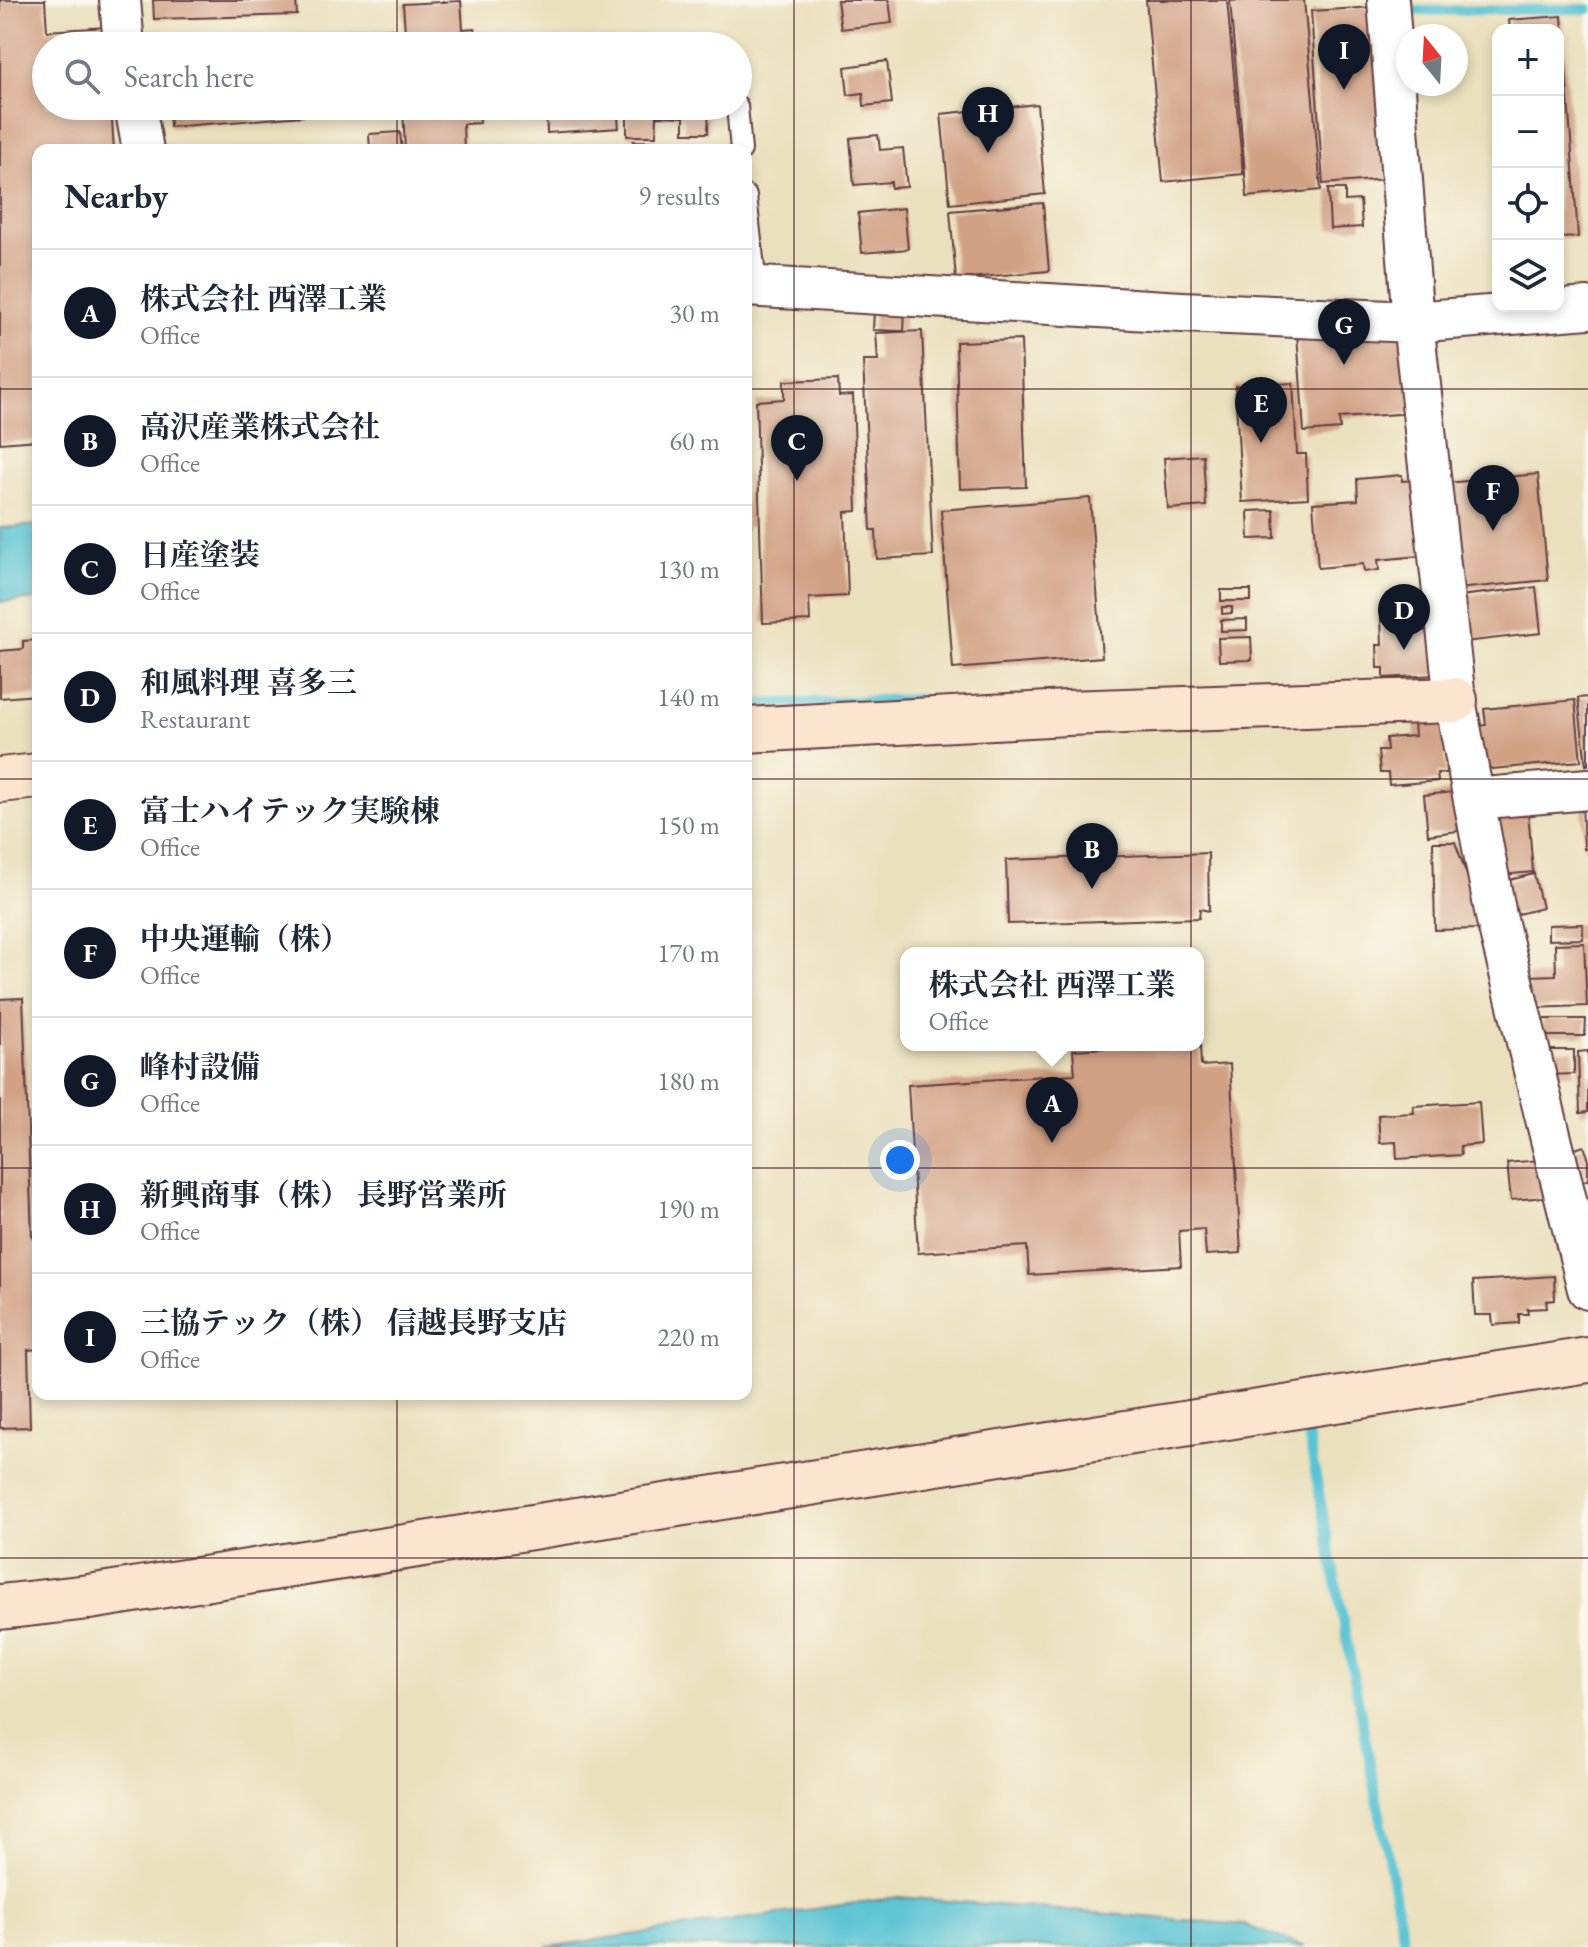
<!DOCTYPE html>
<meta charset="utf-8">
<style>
body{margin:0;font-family:"EB Garamond","Noto Serif JP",serif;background:#f6f6f7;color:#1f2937}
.controls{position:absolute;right:24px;top:24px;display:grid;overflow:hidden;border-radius:16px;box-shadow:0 4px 12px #0003}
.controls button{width:72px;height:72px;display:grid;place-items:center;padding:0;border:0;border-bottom:2px solid #e0e1e3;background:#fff;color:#1f2937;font:40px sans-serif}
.compass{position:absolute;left:1396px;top:24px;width:72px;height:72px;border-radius:50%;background:#fff;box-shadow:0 4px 12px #0003;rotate:342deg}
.you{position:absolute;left:900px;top:1160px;width:28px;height:28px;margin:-20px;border:6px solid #fff;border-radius:50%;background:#1a73e8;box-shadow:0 0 0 12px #1a73e833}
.badge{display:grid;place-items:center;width:52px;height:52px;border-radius:50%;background:#111827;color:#fff;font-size:26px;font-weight:700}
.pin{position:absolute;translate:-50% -66px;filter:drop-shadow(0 2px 4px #0008)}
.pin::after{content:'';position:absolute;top:42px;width:28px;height:24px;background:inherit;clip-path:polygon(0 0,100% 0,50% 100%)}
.popup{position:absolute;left:900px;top:947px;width:304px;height:104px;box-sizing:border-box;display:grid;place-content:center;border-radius:16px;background:#fff;filter:drop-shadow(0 2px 6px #0005);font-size:26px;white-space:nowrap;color:#747a83}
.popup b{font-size:30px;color:#1f2937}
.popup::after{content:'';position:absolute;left:50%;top:100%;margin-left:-16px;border:16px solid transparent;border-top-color:#fff}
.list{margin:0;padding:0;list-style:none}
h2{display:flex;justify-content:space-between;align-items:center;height:104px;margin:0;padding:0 32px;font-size:34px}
h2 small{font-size:26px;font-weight:400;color:#747a83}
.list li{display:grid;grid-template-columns:52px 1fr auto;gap:24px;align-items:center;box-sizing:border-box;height:128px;padding:0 32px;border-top:2px solid #e0e1e3}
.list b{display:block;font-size:30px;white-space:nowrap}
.list p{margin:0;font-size:26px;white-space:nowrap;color:#747a83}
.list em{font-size:26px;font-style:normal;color:#747a83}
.icon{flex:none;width:44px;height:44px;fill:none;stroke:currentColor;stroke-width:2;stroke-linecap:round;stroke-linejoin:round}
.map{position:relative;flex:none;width:1588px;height:1947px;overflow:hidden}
.search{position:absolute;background:#fff;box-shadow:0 4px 12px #0003;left:32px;top:32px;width:720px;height:88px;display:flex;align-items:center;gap:20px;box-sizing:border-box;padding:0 28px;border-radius:44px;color:#747a83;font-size:30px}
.panel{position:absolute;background:#fff;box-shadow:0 4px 12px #0003;left:32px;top:144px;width:720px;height:1256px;border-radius:16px}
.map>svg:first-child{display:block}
</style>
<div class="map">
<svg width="1588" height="1947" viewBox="0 0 1588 1947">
<rect width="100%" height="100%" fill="#fbf7ec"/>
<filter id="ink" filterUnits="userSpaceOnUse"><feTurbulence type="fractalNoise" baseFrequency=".0125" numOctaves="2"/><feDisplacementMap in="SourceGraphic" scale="16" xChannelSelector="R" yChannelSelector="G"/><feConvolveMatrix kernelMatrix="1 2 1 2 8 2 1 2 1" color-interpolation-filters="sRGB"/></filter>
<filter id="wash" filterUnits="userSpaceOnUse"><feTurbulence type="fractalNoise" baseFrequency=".006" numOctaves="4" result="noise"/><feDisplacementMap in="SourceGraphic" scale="32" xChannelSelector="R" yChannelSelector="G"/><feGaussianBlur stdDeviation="1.8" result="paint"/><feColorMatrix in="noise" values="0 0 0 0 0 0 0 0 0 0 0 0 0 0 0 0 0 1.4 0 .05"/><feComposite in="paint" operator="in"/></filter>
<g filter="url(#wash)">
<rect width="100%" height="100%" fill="#ebe0bd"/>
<!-- water -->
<path fill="#58c3d3" stroke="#51717f" stroke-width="2" d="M38 525V599L0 602V528Z
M898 1897 1244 1925 1305 1947H546Z"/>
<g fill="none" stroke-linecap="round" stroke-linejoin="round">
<!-- stream -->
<path stroke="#58c3d3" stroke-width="10" d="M1404 2 1405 11 1588 9
M746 704 920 699
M1306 1424 1405 1947"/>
</g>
<g id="blocks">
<!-- building -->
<path fill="#d1a185" d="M0 0H45L47 31 106 27 107 46H46V106H111L114 150H38V440L0 443Z
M153 0H296L297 15 154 19Z
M837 0H889L892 23 841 29Z
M1146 0H1227L1243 174 1163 182Z
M1246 0H1304L1321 190 1247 197 1230 1Z
M461 1 463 29 475 28 476 46H400L399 32H405L403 4Z
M1375 7 1387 179 1323 184 1311 11Z
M1562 16 1578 237 1561 238 1558 226V30H1510L1509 20Z
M394 29 395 46H302V36Z
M887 61 892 103 864 106 863 93 848 95 845 67Z
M1037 104 1045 194 950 204 941 114Z
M169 106H303V116L170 127Z
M372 106H399V109L373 111Z
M403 106H479L480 123 463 124 464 150H405Z
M546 106H617L619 128 547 133Z
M627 106H709L708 133H684V117L657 116 656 136H627Z
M400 132 402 150H370L369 134Z
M878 135 880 150 903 148 907 187 891 188V182L854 185 850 138Z
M633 141 698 143V150H632Z
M1328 189H1345V201L1360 200 1362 227 1330 229Z
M1043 203 1049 271 956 279 950 211Z
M904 208 908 249 862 253 858 213Z
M874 310H905L904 331 873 330Z
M922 331 933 556 877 559 876 530H871L863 361H878L876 333Z
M1297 334 1408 336 1414 413 1339 418 1340 429 1304 432Z
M1021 340 1026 487 960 489 956 342Z
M838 379 839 396 853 395 857 511 845 512 848 596 809 598 810 621 763 623 756 401 784 399V381Z
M1293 383 1297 454H1306L1308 498 1242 502 1235 386Z
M1203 455 1206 506 1168 509 1164 458Z
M1538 474 1548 580 1457 589 1447 483Z
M746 475H748L751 527H746Z
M1402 475V481L1419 480 1430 555 1378 560 1379 570 1364 572 1363 564 1318 568 1313 503 1358 500 1357 479Z
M1090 498 1102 657 953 669 941 510Z
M1274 510 1275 538 1249 539 1248 511Z
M1536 587 1541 633 1465 642 1460 596Z
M1221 590H1251V601H1221Z
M1222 607H1232V613L1222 614Z
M1410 617 1411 632 1433 630 1436 675 1384 678V668H1378L1377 645H1382L1381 618Z
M1247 619V630L1221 631V620Z
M1251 637 1252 660 1219 661 1218 638Z
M38 640V695L0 698V651L23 649V641Z
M1588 697V765H1586L1578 698Z
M1575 700 1581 761 1492 769 1481 763 1478 726 1486 725 1484 709Z
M1443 721 1446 773H1437L1438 781 1389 785 1388 773H1380L1378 751H1387L1386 738 1415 736 1414 723Z
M1454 792 1458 831 1428 835 1424 795Z
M1582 801H1588V849H1584Z
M1528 811 1533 872 1501 875 1496 814Z
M1433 842H1455L1483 920 1479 929 1435 930Z
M1208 853 1209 911 1200 909 1199 918 1008 924 1006 860Z
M1534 874 1542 908 1510 916 1501 882Z
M1583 924V939L1548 940V925Z
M1584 943 1587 1006 1530 1008 1528 976 1556 975 1555 944Z
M23 998 32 1236 35 1240 38 1266V1349L28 1350 30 1427 0 1428V999Z
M1543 1019H1586L1585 1036H1543Z
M1153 1045H1200L1201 1066 1230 1064 1241 1253 1206 1255 1204 1229 1179 1231 1181 1266 1029 1275 1027 1246 918 1253 908 1085 1075 1074 1073 1050Z
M1548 1050H1574V1074L1548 1075Z
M1588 1051V1112L1580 1113 1578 1052Z
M1479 1102 1482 1144 1460 1146 1461 1155 1397 1159 1396 1142 1380 1143 1378 1115 1414 1113 1413 1106Z
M1584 1146 1588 1157V1180L1575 1183 1566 1152Z
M1541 1160 1545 1197 1511 1200 1507 1163Z
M1554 1276 1555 1300 1546 1301 1547 1308 1527 1309 1528 1314H1519V1323L1493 1325 1492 1315H1475L1473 1281Z"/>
</g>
</g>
<g filter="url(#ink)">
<use href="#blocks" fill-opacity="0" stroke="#623c41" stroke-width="2"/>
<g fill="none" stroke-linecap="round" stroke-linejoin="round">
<!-- lane casing -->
<g stroke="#623c41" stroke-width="24">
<path id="lane" d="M737 106 741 150
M746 196 756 286"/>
</g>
<!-- street casing -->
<g stroke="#623c41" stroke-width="44">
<path id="street" d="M120 0 124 46
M1388 0 1413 322 1455 700 1496 916 1588 1289
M135 106 143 150
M746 286 1182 312 1413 322 1588 308
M1474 799 1588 789"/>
</g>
<!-- secondary casing -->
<g stroke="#623c41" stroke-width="48">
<path id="secondary" d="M746 730 1067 713 1455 700
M0 780 38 776
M0 1607 89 1597 1588 1360"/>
</g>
<!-- lane -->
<use href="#lane" stroke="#fff" stroke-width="20"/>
<!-- street -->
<use href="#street" stroke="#fff" stroke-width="40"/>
<!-- secondary -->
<use href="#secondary" stroke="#fce5cf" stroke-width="44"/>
</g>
</g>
<!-- grid -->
<path fill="none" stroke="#4a1f2b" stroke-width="2" stroke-opacity="0.55" d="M397 0V46M794 0V1947M1191 0V1947M397 106V150M0 389H38M746 389H1588M0 779H38M746 779H1588M0 1168H38M746 1168H1588M397 1394V1947M0 1558H1588"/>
</svg>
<div class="controls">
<button>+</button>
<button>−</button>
<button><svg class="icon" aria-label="locate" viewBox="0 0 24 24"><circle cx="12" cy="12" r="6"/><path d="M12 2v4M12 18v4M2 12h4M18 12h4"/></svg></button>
<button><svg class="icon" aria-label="layers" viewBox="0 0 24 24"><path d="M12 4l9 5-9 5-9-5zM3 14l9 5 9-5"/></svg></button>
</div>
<svg class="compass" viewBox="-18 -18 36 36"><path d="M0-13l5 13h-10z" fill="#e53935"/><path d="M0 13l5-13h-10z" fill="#747a83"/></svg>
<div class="you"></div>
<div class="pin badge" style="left:1052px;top:1143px">A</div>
<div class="popup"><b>株式会社 西澤工業</b>Office</div>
<div class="pin badge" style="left:1092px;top:889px">B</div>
<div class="pin badge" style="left:797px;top:481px">C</div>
<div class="pin badge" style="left:1404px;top:650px">D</div>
<div class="pin badge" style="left:1261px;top:443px">E</div>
<div class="pin badge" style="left:1493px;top:531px">F</div>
<div class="pin badge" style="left:1344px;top:365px">G</div>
<div class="pin badge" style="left:988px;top:153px">H</div>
<div class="pin badge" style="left:1344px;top:90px">I</div>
<div class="search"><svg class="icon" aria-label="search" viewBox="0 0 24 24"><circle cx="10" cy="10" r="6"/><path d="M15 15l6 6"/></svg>Search here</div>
<section class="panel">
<h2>Nearby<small>9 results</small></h2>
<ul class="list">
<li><span class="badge">A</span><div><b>株式会社 西澤工業</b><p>Office</p></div><em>30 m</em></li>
<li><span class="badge">B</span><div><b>高沢産業株式会社</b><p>Office</p></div><em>60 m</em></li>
<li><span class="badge">C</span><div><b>日産塗装</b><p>Office</p></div><em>130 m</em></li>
<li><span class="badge">D</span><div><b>和風料理 喜多三</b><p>Restaurant</p></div><em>140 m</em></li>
<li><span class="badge">E</span><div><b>富士ハイテック実験棟</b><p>Office</p></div><em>150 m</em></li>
<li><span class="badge">F</span><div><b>中央運輸（株）</b><p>Office</p></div><em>170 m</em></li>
<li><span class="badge">G</span><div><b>峰村設備</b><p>Office</p></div><em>180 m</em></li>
<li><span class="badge">H</span><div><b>新興商事（株） 長野営業所</b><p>Office</p></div><em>190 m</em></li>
<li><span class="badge">I</span><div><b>三協テック（株） 信越長野支店</b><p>Office</p></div><em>220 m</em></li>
</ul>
</section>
</div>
